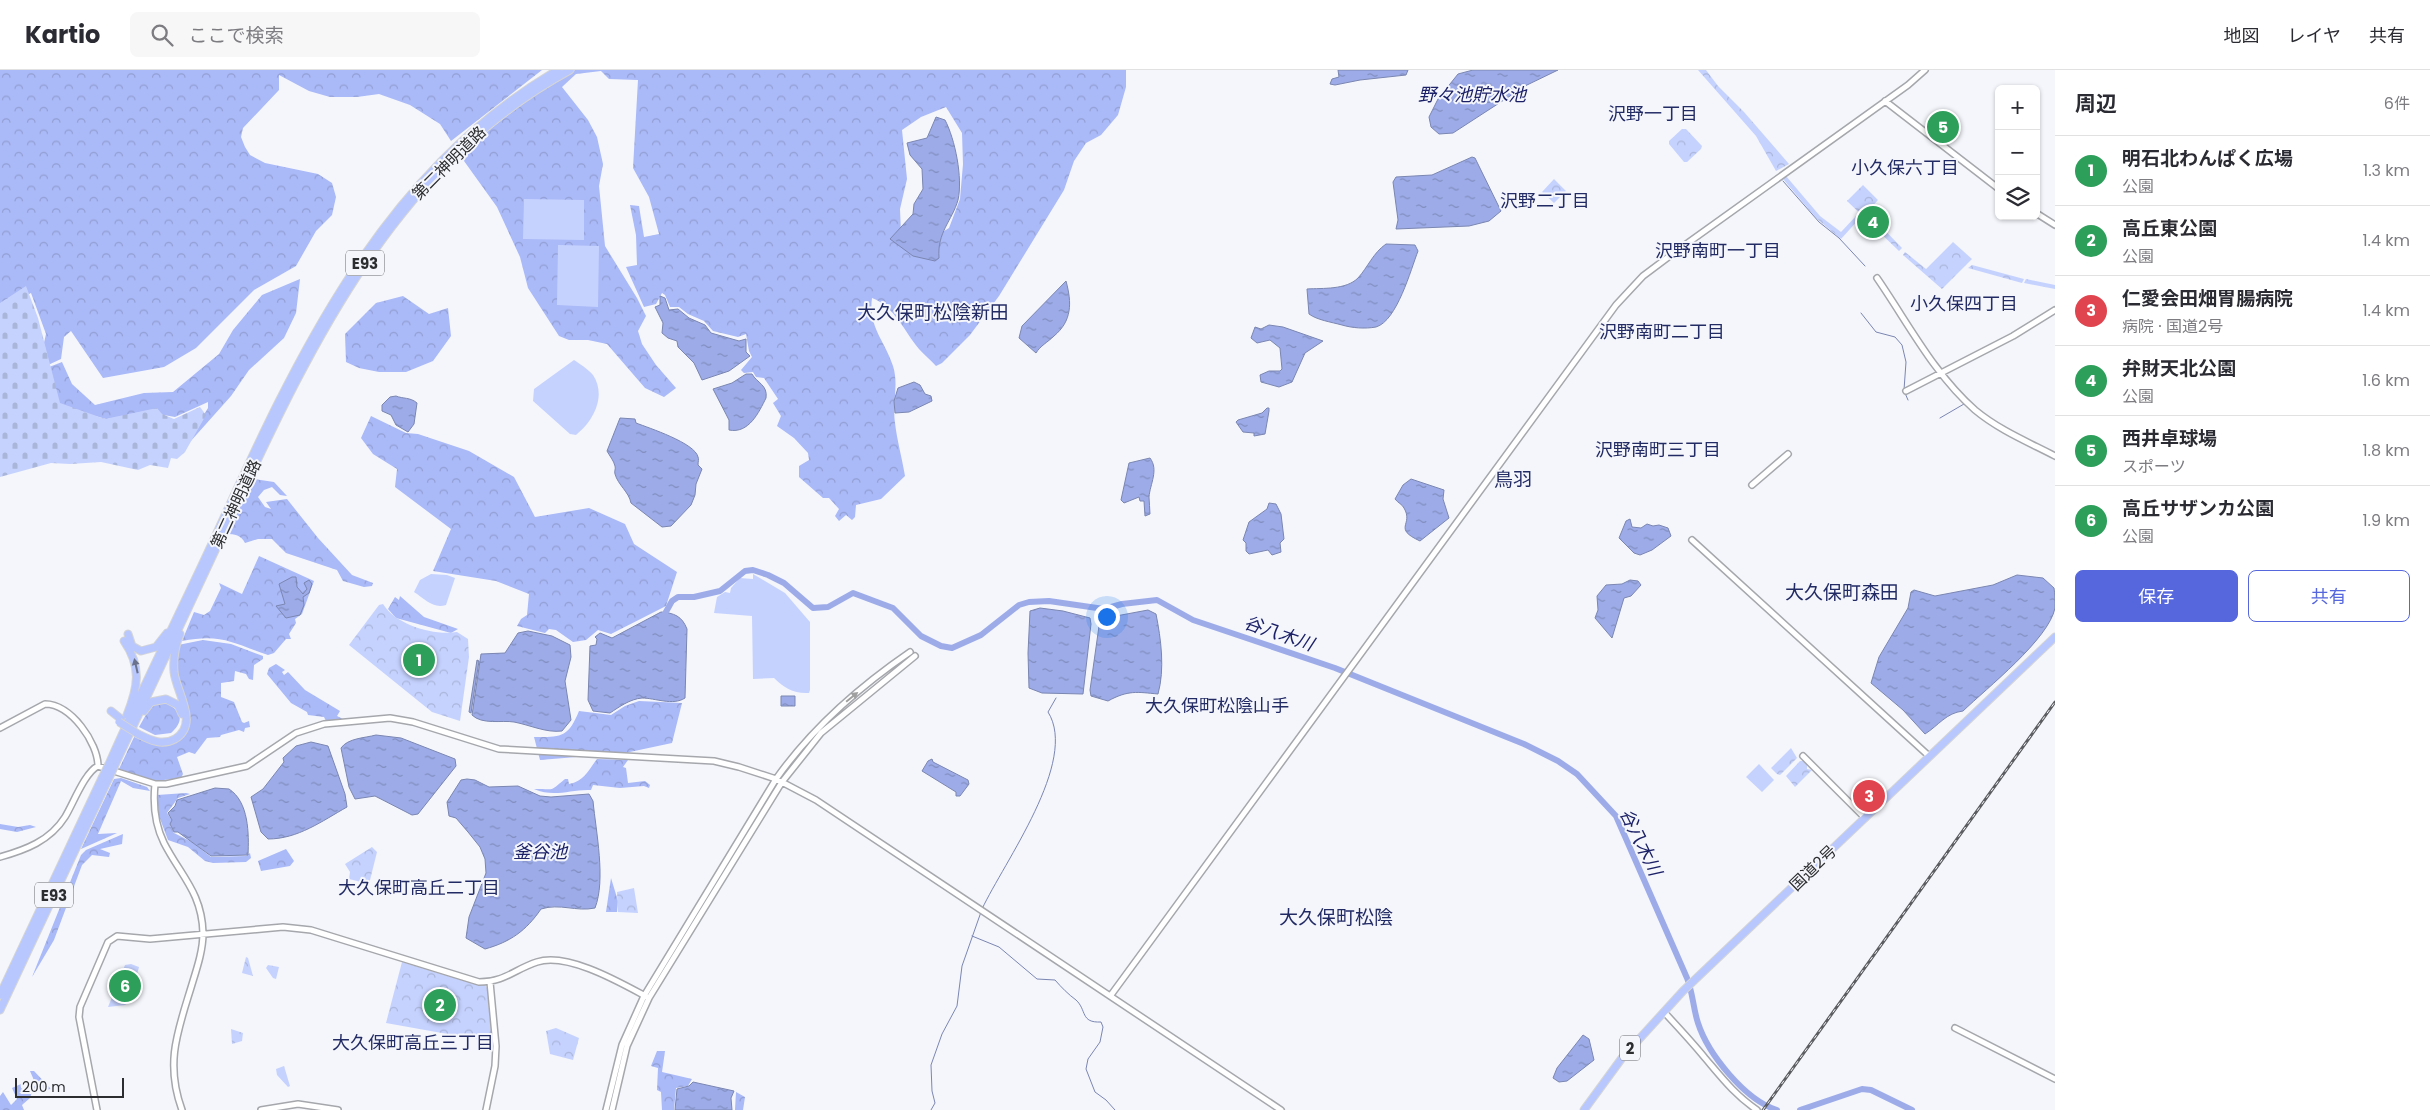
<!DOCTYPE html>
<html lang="ja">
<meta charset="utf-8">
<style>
body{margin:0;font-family:Poppins,"Noto Sans JP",sans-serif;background:#f7f7f7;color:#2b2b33}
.controls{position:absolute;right:15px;top:15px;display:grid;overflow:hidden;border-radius:8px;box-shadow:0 1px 4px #0004}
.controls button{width:45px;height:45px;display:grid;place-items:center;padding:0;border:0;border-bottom:1px solid #e1e1e2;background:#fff;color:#2b2b33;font:25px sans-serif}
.scale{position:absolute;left:15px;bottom:12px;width:109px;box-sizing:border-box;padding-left:5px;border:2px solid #2c2d2f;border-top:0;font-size:14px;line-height:18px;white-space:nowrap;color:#2c2d2f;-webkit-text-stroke:4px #f4f6fc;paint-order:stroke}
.you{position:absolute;left:1106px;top:546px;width:18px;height:18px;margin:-12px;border:4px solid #fff;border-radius:50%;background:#1a73e8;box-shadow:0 0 0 8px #1a73e833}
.badge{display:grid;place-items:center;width:32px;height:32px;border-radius:50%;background:#5667dd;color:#fff;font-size:16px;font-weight:700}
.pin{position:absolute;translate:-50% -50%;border:2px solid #fff;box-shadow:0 1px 5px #0006}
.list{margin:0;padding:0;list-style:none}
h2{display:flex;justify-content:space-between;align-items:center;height:65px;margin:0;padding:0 20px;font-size:21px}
h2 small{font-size:16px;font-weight:400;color:#7c7c81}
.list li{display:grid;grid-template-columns:32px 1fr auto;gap:15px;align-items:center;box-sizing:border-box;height:70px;padding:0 20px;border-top:1px solid #e1e1e2}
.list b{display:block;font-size:19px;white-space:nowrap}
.list p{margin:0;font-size:16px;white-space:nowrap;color:#7c7c81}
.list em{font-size:16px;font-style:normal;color:#7c7c81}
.actions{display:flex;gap:10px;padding:15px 20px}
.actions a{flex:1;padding:11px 0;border:1px solid #5667dd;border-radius:8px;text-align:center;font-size:18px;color:#5667dd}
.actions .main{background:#5667dd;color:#fff}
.icon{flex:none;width:28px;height:28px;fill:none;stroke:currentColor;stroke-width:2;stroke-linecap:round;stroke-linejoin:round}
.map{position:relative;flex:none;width:2055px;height:1040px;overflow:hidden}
header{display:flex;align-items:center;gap:30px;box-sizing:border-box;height:70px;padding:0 25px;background:#fff;border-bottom:1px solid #e1e1e2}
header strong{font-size:24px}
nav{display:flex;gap:28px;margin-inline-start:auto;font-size:18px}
.search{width:350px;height:45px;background:#f7f7f7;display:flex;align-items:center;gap:12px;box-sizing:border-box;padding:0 18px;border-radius:8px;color:#7c7c81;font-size:19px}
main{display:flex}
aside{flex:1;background:#fff}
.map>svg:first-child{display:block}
</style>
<header>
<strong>Kartio</strong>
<div class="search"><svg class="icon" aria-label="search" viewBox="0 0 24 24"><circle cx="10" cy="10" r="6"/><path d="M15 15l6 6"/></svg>ここで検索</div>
<nav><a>地図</a><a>レイヤ</a><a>共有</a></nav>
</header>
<main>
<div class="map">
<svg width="2055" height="1040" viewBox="0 0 2055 1040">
<defs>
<pattern id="forest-crowns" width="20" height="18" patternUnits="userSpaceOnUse" patternTransform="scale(1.25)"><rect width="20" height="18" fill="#aab9f7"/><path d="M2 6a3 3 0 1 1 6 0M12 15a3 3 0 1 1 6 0" fill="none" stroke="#929fd4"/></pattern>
<pattern id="cemetery-stones" width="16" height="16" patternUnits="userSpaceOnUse" patternTransform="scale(1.25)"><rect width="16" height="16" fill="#c6d2fe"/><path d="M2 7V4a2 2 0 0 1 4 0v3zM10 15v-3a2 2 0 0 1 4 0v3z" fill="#aab5da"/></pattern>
<pattern id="park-crowns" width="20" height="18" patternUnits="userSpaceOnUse" patternTransform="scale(1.25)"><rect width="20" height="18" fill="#c6d2fe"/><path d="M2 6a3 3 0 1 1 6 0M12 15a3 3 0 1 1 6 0" fill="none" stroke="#aab5da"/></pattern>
<pattern id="water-ripples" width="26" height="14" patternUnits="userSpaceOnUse" patternTransform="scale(1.25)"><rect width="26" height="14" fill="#9dace9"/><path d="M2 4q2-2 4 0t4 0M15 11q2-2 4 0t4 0" fill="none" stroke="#808cbd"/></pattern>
</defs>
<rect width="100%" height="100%" fill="#f4f6fc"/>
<!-- forest -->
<path fill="url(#forest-crowns)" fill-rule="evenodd" d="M0 0H542L451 71 440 54 410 35 379 24 357 27H330L309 21 279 5V20L243 58 241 67 245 77 250 85 265 93 318 104 332 113 336 127 332 145 316 161 296 196 254 220 196 278 164 297 103 308 71 261 64 267 61 289 48 295 41 286 46 264 31 223 0 240Z
M575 0H1126V17L1118 45 1101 65 1086 73 1074 91 1064 120 999 226 970 265 942 293 936 296C931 290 924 285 919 279 904 261 895 237 872 228 868 257 885 271 893 296 899 315 892 333 895 353 897 370 902 388 905 406L881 429 856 435 855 447 852 450 846 445 839 451 835 446 839 439 829 428H823L799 407V396L809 390 808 383 794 368 777 356 781 346 773 333 778 329 764 308 756 307 753 302 744 303 741 300 752 287 749 281 746 264 738 267 713 261 704 251 688 244 679 237H670L665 225 662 223 656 234 644 237 626 197 637 195 636 165 630 135 639 136 644 167 659 164 649 127 633 98 638 10 609 9 601 1 576 4 562 17 588 50 597 67 603 94 599 116 605 176 637 228 646 246 638 261 642 274 656 295 676 318 664 327 645 318 607 274 588 270H569L559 266 528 218 520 187 497 137 459 84 546 15ZM946 37 962 63 963 94 960 129 949 158 928 171 901 163 900 139 907 109 902 60 921 47Z
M300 209 296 243 284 268 249 300 231 326 181 382 208 338V332L175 347 158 344 106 349 57 336 44 299 62 292 72 314 95 335 144 323 173 322 219 284 233 260 262 225Z
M403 226 429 244 448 238 451 266 433 291 406 302H379L359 298 346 292 345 264 376 233Z
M371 346 406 363 418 364 469 381 514 407 535 447 589 438 625 454 634 474 677 502 666 536 611 564 598 560 586 570 573 572 556 560 549 559 545 563 517 556 521 549 527 545 529 524 496 511 433 501 451 459 395 417 397 399 373 384 361 368Z
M254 409 274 412 287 426 280 425 272 417 264 420 258 427 265 437 271 439 266 432 287 429 318 468 352 505 373 513 372 516 364 517 343 511 337 500 286 483 272 469H258L245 473C241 465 235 464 226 464Z
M259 486 314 511 302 544 295 549 296 553 289 564 291 569H286L274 583 268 585C233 573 221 563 182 571L194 542 204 545 210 541 221 518 219 513 242 524Z
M400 526 424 547 458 559 451 563 396 548 388 539 395 527 399 530Z
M203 570 231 574 263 586V589L254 595 253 610 249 609 246 604 235 601 234 611 221 613V627L234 632 242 652 244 653 249 651 250 657 245 658 244 662 239 660 221 665 220 667 207 668 195 684 189 682 177 687 183 704 181 708 155 711 119 699 135 665 159 674 187 661 177 599 178 575Z
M276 594 285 600 282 602 284 605 288 602 305 620 340 641 337 646 343 649 326 651 324 647 308 645 307 642 291 633 267 604 269 598Z
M163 631C179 639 187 649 171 663L155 665 139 657 152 634Z
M639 631 682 633 672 673 625 683 540 690 534 667C561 667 568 668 579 641L611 645 625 636Z
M597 689 628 690 623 697 626 698 628 713 645 711 650 715 649 718 644 716 620 718 593 715 591 720C570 719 555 728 534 719 555 718 547 724 565 709H568L569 714C585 711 589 699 597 689Z
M121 708 147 717 150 721 133 718 121 711 98 764 117 763 81 779 114 709Z
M186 723 190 724 178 728 167 743 172 750 170 755 174 763 192 772 211 787 246 786 250 783 251 788 246 792 213 793 205 791 188 777 168 770 159 746 157 725Z
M0 754 18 757 30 755 36 757 17 762 0 759Z
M123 764 122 774 100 779 110 783 109 787 92 785 82 795 54 870 32 907 81 785 86 780Z
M286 779 294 791 290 796 261 801 258 791Z
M611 808 618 831 617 842H606Z
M657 981H665L662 1002 692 1009 688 1016 676 1018 674 1040H662L661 1022 657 1020 658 998 651 996Z
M30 1001H34L51 1019 32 1022 30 1028 22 1035 24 1040H0V1026L3 1022 11 1035 17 1029 12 1018 21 1014V1018L27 1022 36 1015Z
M736 1022 745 1027 743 1040H735Z"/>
<!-- cemetery -->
<path fill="url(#cemetery-stones)" d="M26 216 38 248 60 333 105 349 157 338 162 344 174 349 200 337 206 345 185 382 177 389 171 388 168 398 150 395 138 400 101 392 70 394 51 393 0 407V233Z"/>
<!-- park -->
<path fill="url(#park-crowns)" d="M1698 0H1706L1718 16 1744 42 1789 94 1776 101 1756 66Z
M1682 59H1686L1702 76 1701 79 1687 92H1684L1669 74V71Z
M1786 106 1820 146 1841 162 1857 145 1860 148 1841 169 1816 148 1783 109Z
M1554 109 1566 121 1554 133 1542 122Z
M1863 115 1878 130 1867 142 1902 178 1899 181 1847 131Z
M1953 172 1972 189 1942 219 1903 185 1905 182 1926 199Z
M1972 195 2024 209 2022 213 1968 198Z
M2026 209 2055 215V219L2024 213Z
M383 534C396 555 434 566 457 562L468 569 469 587 460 651 432 642 349 575 379 535Z
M1791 678 1797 688 1780 705 1777 704 1771 698Z
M1800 691H1804L1807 694V699L1812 700 1795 717 1786 706Z
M372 777 377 782 369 814 349 809 350 802 345 794Z
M634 818 638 843 618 842 617 822Z
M246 887 248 888 253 906 242 903Z
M402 892 474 914 485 915 487 918 492 972 386 953Z
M131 894 139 897 130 931 125 935 108 937 125 895Z
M268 895 279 897 276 909 273 908 266 898Z
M556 958 579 968 573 990 550 984 546 961Z
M231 959 243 963 242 971 232 974Z
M284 996 290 1016 288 1017 277 1005 276 999Z"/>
<!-- garden -->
<path fill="#c6d2fe" d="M524 129 584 130V170L523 169Z
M558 175 599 176 598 237 557 235Z
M574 290C580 294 588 299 593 305 607 326 593 352 576 365L570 364 533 331 534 319Z
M431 504 447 505 455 508 446 535C433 539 425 529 414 522L420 510Z
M753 504 785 523 810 552V620L809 623C794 624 784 618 774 608L753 609 752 546 714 543 717 527 725 522 730 523 731 518 740 508 753 509Z
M1759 694 1774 710 1762 722 1746 707Z"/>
<!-- water -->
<path fill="url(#water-ripples)" stroke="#7b86b1" d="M1338 0H1408L1406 5 1360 10 1335 15 1330 14 1332 9 1339 7Z
M1473 0H1558L1527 15 1453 63 1439 64 1431 57 1429 47 1438 29 1458 4Z
M936 47 945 50C955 69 963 108 958 130 952 151 937 162 939 188L935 191 913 186 890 169 913 144 914 134 923 119 922 99 910 85 907 73 927 68Z
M1472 87 1475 88 1501 141 1489 151 1469 156 1396 159 1398 150 1393 112 1396 107 1432 105Z
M1386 174 1415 175 1418 181C1411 199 1397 251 1376 257 1365 259 1352 258 1342 255 1331 252 1317 250 1309 244L1307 219C1323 218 1346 220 1358 208 1368 197 1373 183 1386 174Z
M1066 211C1072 233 1072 251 1054 266 1048 272 1040 276 1036 283L1019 268 1022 256Z
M660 226 665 228 669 240 678 239 689 248 705 255 711 263 739 271 746 269V282L750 286 729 301 702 310 694 293 678 277 677 271 668 268 662 263 663 253 655 237 660 235Z
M1269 255 1283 257 1323 271 1305 283 1292 312 1279 317 1261 312 1260 305 1269 301H1280L1282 299 1280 278 1270 270 1257 273 1251 268 1255 257 1261 259Z
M746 304H752C757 313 768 315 766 328 759 342 749 364 729 360V350L713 319 732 313Z
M914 312 920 315 925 324 931 326 932 331 909 342 895 343 894 331 898 318Z
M396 326C403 329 410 327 417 333L414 354 408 362 396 355 391 345 382 341V335L390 327Z
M1267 338H1269V341L1265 364 1254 366V363L1243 362 1236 352 1238 350 1262 343Z
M620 348 635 349 636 353C649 358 695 373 698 387 699 389 698 392 698 395L702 399 696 414 695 425 691 435 671 456 662 457 631 433C629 422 618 415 615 404 614 401 616 399 615 396 614 391 609 385 607 381Z
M1150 388C1159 400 1150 414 1149 427 1149 433 1150 438 1150 444L1145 446 1144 431H1140L1139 427 1124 433 1121 430 1129 393Z
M1411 409 1444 420 1443 429 1449 448 1420 471C1392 458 1414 455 1404 438 1402 434 1398 433 1395 429L1403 415Z
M1269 433 1276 434 1281 444 1284 469 1280 473 1281 482 1272 485 1268 480 1249 484 1246 481V473L1243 470 1249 452 1267 439Z
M1630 449 1632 457 1641 458 1647 454 1653 456 1659 455 1668 458 1671 466 1652 480 1640 485 1634 483 1619 468 1626 451Z
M2017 505 2043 508 2054 518C2055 524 2055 532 2055 538 2049 569 1987 618 1963 641 1946 643 1939 655 1925 664L1903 640 1871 613 1879 587 1908 538 1911 522 1914 520 1935 526 1993 515Z
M292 507H296L297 517 303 524 307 519 304 513 309 510 312 514 309 523 303 527 304 535 300 545 286 548 276 536 285 534 279 514Z
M1630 510 1638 511 1641 515 1631 526 1624 528 1612 568 1595 548 1598 540 1597 526 1606 515 1622 514Z
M1040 538 1063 541 1090 548 1091 554 1083 624 1042 623 1029 618 1028 583 1030 541Z
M1148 540 1156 544C1161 569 1165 599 1158 624 1137 622 1128 620 1108 631L1091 626 1090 620 1100 549Z
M661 542C674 543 682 546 687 559L685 628C673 636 655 628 642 628 630 629 619 637 610 643L593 641 588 630 590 576 596 575 597 569 595 567 600 563 612 568Z
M528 561 552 566 570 575 571 587 565 611 571 650 562 661C546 663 530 655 514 652 502 650 482 655 472 645L481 584 505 583 518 563Z
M477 590 479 591 471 643 469 642Z
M781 626H795V636H781Z
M376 665 401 668 455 689 456 696 418 744 412 745 375 726 355 729 349 717 341 678C348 668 365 668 376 665Z
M311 672 328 676 345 724 347 737C322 751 298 769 268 769L261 762 251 727 263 719 284 692 283 688 296 676Z
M932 689 933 692 968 710 969 714 960 726H956V722L922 701 928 691Z
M467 709 475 710 489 717 518 716 540 726 551 727 589 724 593 731C596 762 606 810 595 838 576 842 560 833 541 839 526 861 510 872 485 879L466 868 469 847 486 803 485 789 480 777 468 762 456 748 449 746 447 732 461 710Z
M215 718 229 719C249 732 249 764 248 785L211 786 178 762H174L170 754 172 750 168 743 175 736 177 730Z
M1583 965 1589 969 1594 990 1567 1011 1559 1012 1553 1008 1557 998Z
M693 1012 734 1021 731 1028 732 1040H675L677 1019 689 1016Z"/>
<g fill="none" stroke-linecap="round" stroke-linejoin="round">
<!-- stream -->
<path stroke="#7b86b1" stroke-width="1" d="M1783 111 1819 152 1839 168 1865 196
M1861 243 1876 262 1895 267 1902 275 1906 292 1904 320
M1905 323 1908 330
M1940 348 1964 334
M982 839C1004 792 1079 691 1048 642L1056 628
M972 866 999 877 1037 909 1055 910C1062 918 1068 924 1076 930 1087 940 1080 953 1101 952L1103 957 1100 972 1088 989 1086 999 1095 1022 1106 1030 1115 1040
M931 1040 935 1033 932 1021 931 995 942 964 957 936 962 896 981 842"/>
<!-- river -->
<path stroke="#9dace9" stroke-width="6" d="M662 549 672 531 678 527H694L720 521 745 501 753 500 768 505 784 513 813 538 828 537 853 523 893 538 921 566 941 576 952 578 981 565 1019 535 1029 532 1049 531 1104 539 1122 534 1157 530 1193 550 1335 598 1524 674 1558 691 1577 704 1616 746 1687 908C1693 923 1693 938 1698 953 1708 984 1745 1030 1777 1040
M1800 1040 1862 1019 1871 1020 1912 1040"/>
<!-- secondary casing -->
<g stroke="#a5a7ac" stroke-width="8">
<path id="secondary" d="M1885 31 1999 119
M2036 143 2055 155
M1877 208C1908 253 1934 304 1975 340 1999 360 2028 372 2055 386
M1906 321 2013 266 2055 240
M1752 415 1788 384
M1692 470 1929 686
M0 658 45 634C71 634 98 673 98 696
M1803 686 1865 748
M98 696 155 714H166L247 696 296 663 324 654 390 648 413 652 499 679 714 691 739 697 776 709 816 730 1281 1040
M155 714C153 734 155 755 164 773 181 806 202 823 203 863 203 879 198 895 193 911 179 958 164 991 182 1040
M0 787C25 780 50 771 65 747 73 734 85 702 98 696
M1111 925 1616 235 1643 206 1671 185 1908 15 1925 0
M1664 942C1678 957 1692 972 1705 988 1722 1008 1735 1025 1757 1040
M1955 958 2055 1009
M97 1040 79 947 80 937 108 872 117 866 150 869 283 857 311 860 479 912C505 912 515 899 537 892 568 882 621 913 649 928
M261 1040 298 1034 338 1040
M486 1040 495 996 496 976 490 912
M606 1040 622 975 644 926 776 709C812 658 859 617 910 582
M612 1040 627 976 649 928 782 712 821 663 915 586"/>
</g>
<!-- highway casing -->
<g stroke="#d5d5d5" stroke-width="9">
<path id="highway" d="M128 564 132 576 141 581 156 577 167 563
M124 571C142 597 138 617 127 645
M111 641 121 649
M144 641 151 632 166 629 178 635 182 644
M138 664C150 670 162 676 175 669 200 654 176 622 174 602 173 589 175 576 180 564
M109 694C141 621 177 549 211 476 294 294 378 105 558 0
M114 697C153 612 193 527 233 442 313 270 396 95 570 0
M0 925 102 708
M0 940 108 710
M1584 1040 1622 988 1683 921 2055 567"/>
</g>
<!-- secondary -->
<use href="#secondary" stroke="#fff" stroke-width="5"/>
<!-- highway -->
<use href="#highway" stroke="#b8c7fd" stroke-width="7"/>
<!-- rail casing -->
<g stroke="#5c5d60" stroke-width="3">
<path id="rail" d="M1763 1040 2055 632"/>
</g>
<!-- rail -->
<use href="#rail" stroke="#f4f6fc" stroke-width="1" stroke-dasharray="4" stroke-linecap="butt"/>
<!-- highway-bridge casing -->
<g stroke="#d5d5d5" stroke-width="9" stroke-linecap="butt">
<path id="highway-bridge" d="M119 652 138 664
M102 708 109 694
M108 710 114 697"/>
</g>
<!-- highway-bridge -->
<use href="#highway-bridge" stroke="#b8c7fd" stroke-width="7"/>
</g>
<!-- one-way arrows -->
<defs><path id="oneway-solid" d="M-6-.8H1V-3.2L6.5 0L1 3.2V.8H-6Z" transform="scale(1.25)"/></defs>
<use fill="#6b728c" href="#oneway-solid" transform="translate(136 596) rotate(-103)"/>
<use fill="#a0a0a1" href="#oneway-solid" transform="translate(852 627) rotate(-39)"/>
<g text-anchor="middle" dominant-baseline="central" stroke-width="4" stroke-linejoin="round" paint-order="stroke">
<!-- shield labels -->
<g fill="#f4f6fc" stroke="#68696c" stroke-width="1">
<rect x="346" y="180.5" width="38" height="25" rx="4"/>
<rect x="35" y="812.5" width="38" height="25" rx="4"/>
<rect x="1620" y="965.5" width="20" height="25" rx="4"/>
</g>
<g font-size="15" font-weight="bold" fill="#2c2d2f">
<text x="365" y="193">E93</text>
<text x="54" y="825">E93</text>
<text x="1630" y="978">2</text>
</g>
<!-- street labels -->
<g font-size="16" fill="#2c2d2f" stroke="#f4f6fc">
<text transform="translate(449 93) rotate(-45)">第二神明道路</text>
<text transform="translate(236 434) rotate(-65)">第二神明道路</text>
<text transform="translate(1813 798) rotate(-44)">国道2号</text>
</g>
<!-- water labels -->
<g font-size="18" font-style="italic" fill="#1c2167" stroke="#f4f6fc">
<text x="1472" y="24">野々池貯水池</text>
<text transform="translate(1279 563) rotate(19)">谷八木川</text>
<text transform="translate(1641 772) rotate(64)">谷八木川</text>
<text x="540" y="781">釜谷池</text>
</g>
<!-- neighbourhood labels -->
<g font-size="18" fill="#232b64" stroke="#f4f6fc">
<text x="1653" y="43">沢野一丁目</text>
<text x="1905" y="97">小久保六丁目</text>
<text x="1545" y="130">沢野二丁目</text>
<text x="1718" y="180">沢野南町一丁目</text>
<text x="1964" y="233">小久保四丁目</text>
<text x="1662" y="261">沢野南町二丁目</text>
<text x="1658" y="379">沢野南町三丁目</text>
<text x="1217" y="635">大久保町松陰山手</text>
<text x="419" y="817">大久保町高丘二丁目</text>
<text x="413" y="972">大久保町高丘三丁目</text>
</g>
<!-- quarter labels -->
<g font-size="19" fill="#232b64" stroke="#f4f6fc">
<text x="933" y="242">大久保町松陰新田</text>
<text x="1513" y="409">鳥羽</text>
<text x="1842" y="522">大久保町森田</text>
<text x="1336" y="847">大久保町松陰</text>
</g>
</g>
</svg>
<div class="controls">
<button>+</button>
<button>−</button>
<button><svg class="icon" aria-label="layers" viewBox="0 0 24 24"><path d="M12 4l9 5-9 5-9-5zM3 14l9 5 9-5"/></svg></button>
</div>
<div class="scale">200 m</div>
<div class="you"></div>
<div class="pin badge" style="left:419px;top:590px;background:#2e9e5b">1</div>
<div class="pin badge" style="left:440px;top:935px;background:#2e9e5b">2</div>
<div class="pin badge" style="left:1869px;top:726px;background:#e0444e">3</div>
<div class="pin badge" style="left:1873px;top:152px;background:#2e9e5b">4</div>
<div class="pin badge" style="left:1943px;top:57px;background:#2e9e5b">5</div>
<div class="pin badge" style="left:125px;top:916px;background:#2e9e5b">6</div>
</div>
<aside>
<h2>周辺<small>6件</small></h2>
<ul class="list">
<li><span class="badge" style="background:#2e9e5b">1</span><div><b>明石北わんぱく広場</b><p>公園</p></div><em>1.3 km</em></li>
<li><span class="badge" style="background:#2e9e5b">2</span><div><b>高丘東公園</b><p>公園</p></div><em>1.4 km</em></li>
<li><span class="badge" style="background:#e0444e">3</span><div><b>仁愛会田畑胃腸病院</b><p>病院 · 国道2号</p></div><em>1.4 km</em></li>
<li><span class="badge" style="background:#2e9e5b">4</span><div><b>弁財天北公園</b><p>公園</p></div><em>1.6 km</em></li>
<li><span class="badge" style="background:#2e9e5b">5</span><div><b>西井卓球場</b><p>スポーツ</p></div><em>1.8 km</em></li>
<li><span class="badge" style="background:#2e9e5b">6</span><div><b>高丘サザンカ公園</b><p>公園</p></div><em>1.9 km</em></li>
</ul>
<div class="actions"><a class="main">保存</a><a>共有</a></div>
</aside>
</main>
